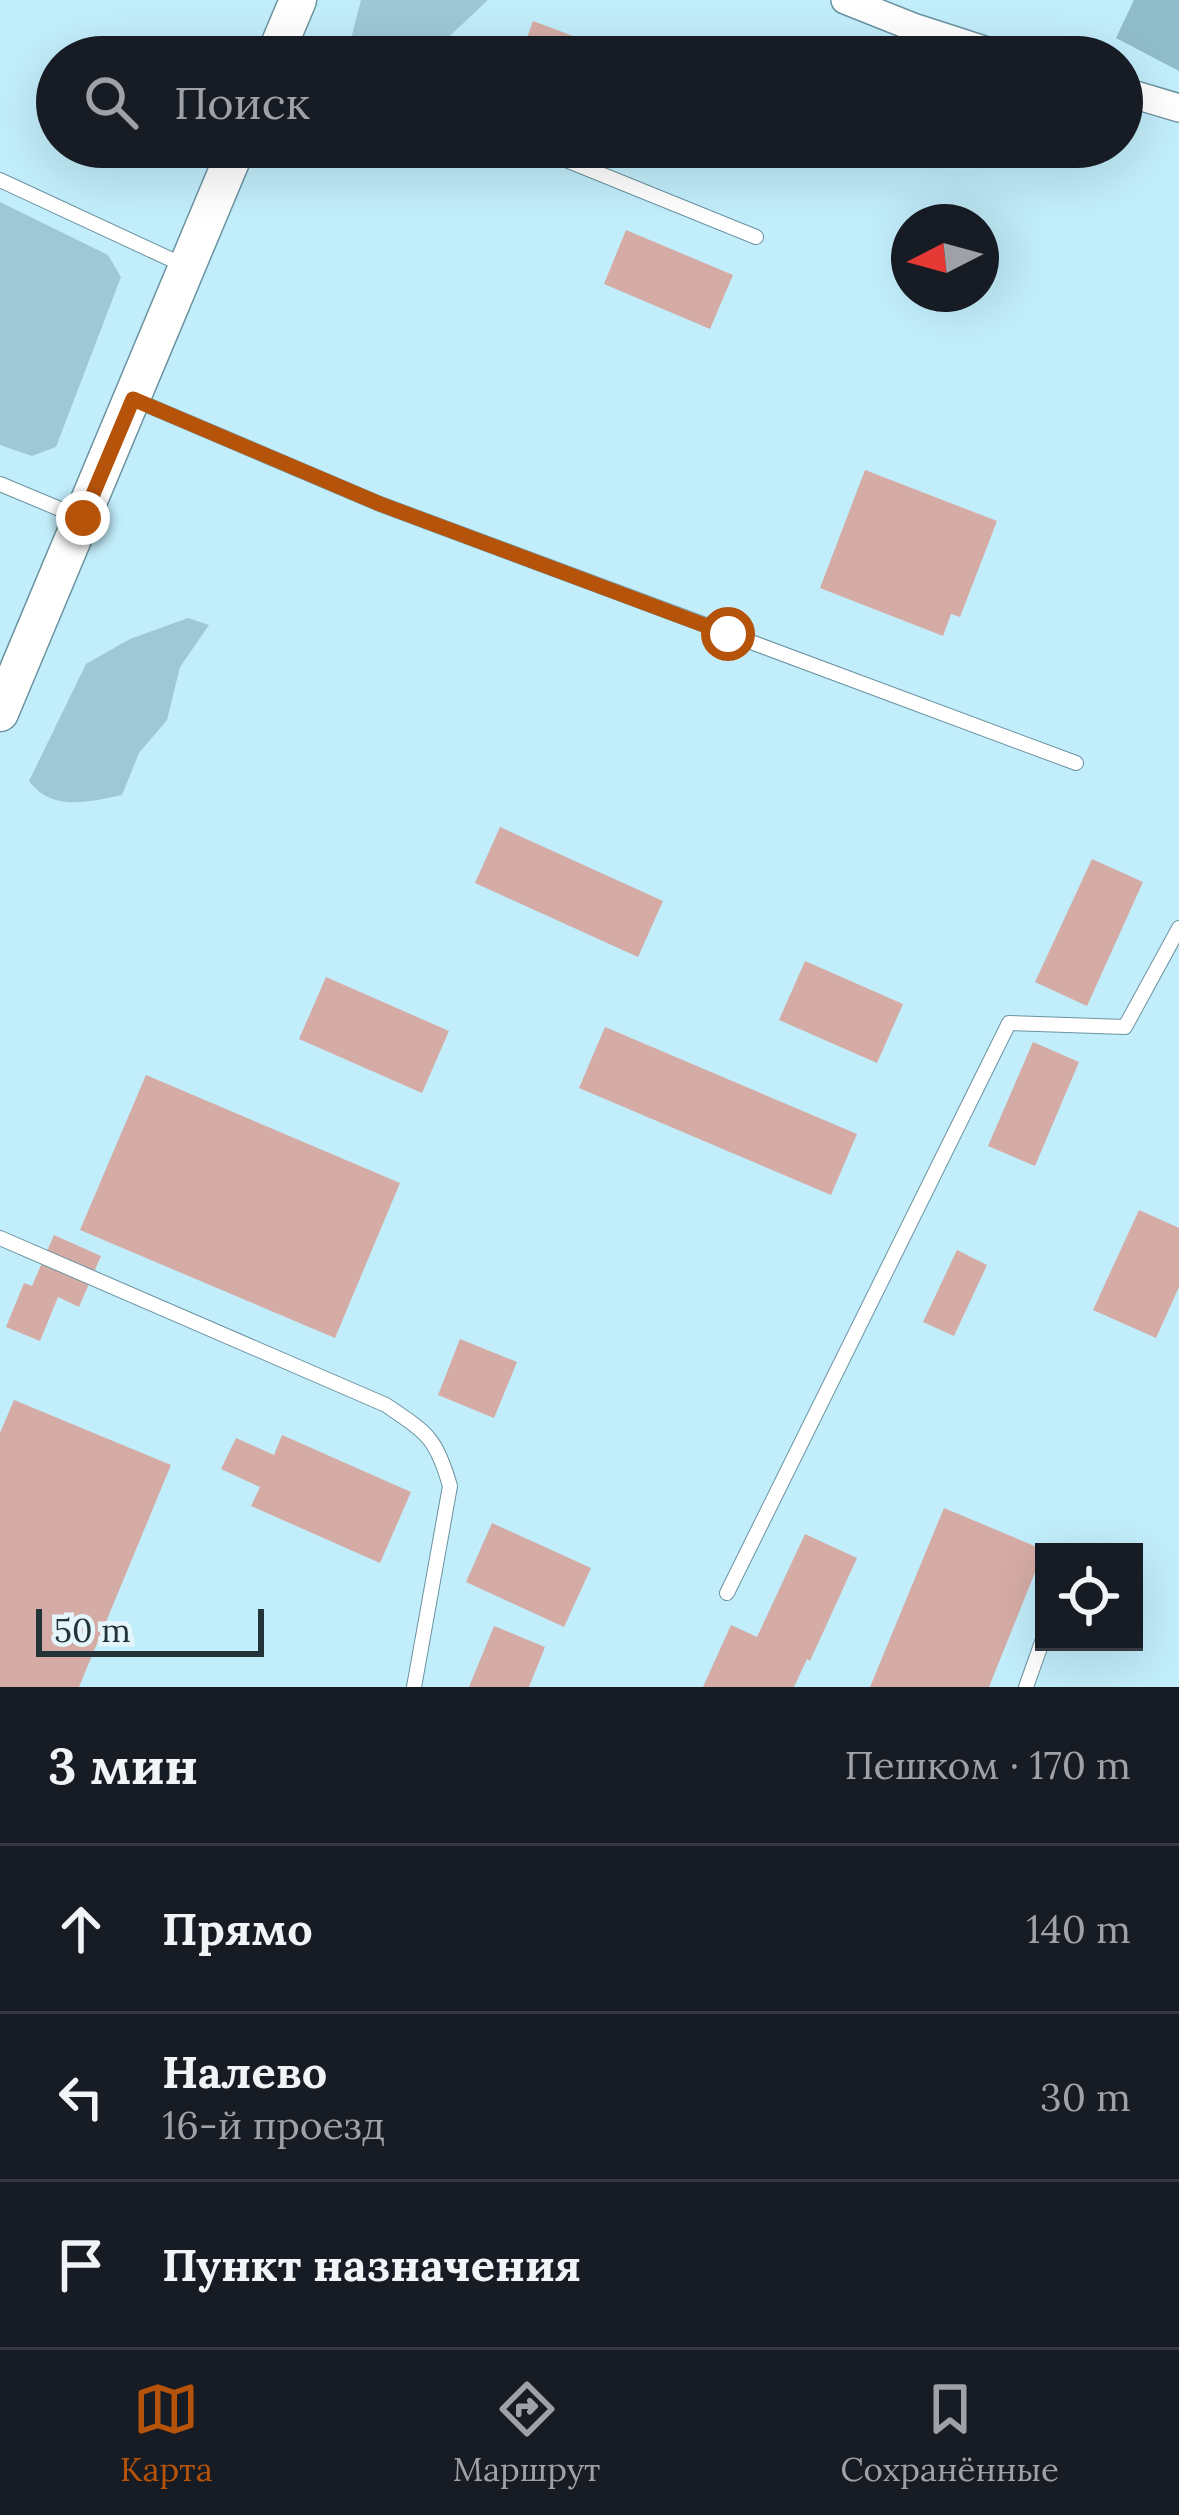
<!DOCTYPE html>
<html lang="ru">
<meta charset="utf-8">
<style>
body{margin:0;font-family:Lora,serif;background:#242831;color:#f1f3f6}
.controls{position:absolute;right:36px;bottom:36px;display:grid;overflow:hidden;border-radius:0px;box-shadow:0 12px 48px #0002}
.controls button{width:108px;height:108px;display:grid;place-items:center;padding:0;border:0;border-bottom:3px solid #363941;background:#171b24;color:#f1f3f6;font:60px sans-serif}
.compass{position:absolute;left:891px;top:204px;width:108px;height:108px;border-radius:50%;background:#171b24;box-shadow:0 12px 48px #0002;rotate:264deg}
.scale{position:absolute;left:36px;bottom:30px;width:228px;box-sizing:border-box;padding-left:12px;border:6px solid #233439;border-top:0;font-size:33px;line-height:42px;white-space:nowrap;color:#233439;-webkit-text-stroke:9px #e4f5fb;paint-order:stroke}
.stop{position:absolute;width:36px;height:36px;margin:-27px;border:9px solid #b45309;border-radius:50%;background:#fff}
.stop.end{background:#b45309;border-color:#fff;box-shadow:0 3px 12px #0008}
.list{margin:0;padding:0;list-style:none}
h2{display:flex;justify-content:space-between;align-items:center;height:156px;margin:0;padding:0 48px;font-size:51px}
h2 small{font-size:39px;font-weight:400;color:#9ea1a6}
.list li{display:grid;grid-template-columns:78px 1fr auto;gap:36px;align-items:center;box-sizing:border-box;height:168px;padding:0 48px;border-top:3px solid #363941}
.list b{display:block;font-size:45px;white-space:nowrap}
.list p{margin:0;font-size:39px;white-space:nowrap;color:#9ea1a6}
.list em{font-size:39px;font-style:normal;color:#9ea1a6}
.icon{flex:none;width:66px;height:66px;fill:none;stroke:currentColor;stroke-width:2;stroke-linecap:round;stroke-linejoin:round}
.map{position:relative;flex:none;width:1179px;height:1687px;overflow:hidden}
.search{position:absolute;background:#171b24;box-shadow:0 12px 48px #0002;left:36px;right:36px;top:36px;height:132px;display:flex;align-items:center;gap:30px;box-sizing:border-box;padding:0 42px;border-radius:66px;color:#9ea1a6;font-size:45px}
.sheet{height:660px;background:#171b24}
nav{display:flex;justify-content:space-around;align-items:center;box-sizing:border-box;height:168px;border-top:3px solid #363941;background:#171b24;font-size:33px;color:#9ea1a6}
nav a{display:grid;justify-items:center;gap:6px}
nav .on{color:#b45309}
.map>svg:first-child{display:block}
</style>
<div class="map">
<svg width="1179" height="1687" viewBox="0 0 1179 1687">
<rect width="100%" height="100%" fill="#c2edfb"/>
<!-- green -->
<path fill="#9fc8d5" d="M361 0H488L438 47 421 57H365L350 43Z
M0 202 108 255 121 277 56 447 32 456 0 445Z
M188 618 209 625 180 667 167 720 139 753 122 795C89 802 52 812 29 781L86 664 130 639Z"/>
<!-- forest -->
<path fill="#91bcc9" d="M1134 0H1179V71L1116 38Z"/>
<!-- building -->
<path fill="#d5aca5" d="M533 21 581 39 574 57H520Z
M626 230 733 275 710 329 604 284Z
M865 470 997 521 960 617 951 614 943 636 820 588Z
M500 827 663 901 638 957 475 883Z
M1092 859 1143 882 1087 1006 1035 982Z
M805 961 903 1004 877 1063 779 1020Z
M326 977 449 1031 422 1093 299 1039Z
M605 1027 857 1134 831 1195 579 1088Z
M1033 1042 1079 1062 1035 1166 988 1146Z
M146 1075 400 1183 335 1338 80 1230Z
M1139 1210 1179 1228V1287L1156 1338 1093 1310Z
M54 1235 101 1256 79 1307 58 1297 40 1341 6 1327 24 1283 32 1286Z
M957 1250 987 1265 954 1336 923 1322Z
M460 1339 517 1362 494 1418 438 1395Z
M14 1400 171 1465 79 1687H0V1433Z
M282 1435 411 1492 380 1563 251 1506 260 1487 221 1469 236 1438 274 1455Z
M944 1508 1044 1550 989 1687H870Z
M492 1523 591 1568 564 1627 466 1582Z
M805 1534 857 1558 810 1661 807 1659 794 1687H703L731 1625 757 1637Z
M494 1626 545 1647 529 1687H469Z"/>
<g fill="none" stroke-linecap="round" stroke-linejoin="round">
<!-- service casing -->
<g stroke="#6b93a0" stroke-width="16">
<path id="service" d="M280 44 311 57
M534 147 756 237
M0 180 183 265
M133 399 380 504 1076 763
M0 484 79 517
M0 1238 386 1405C427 1433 436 1437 450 1486L414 1687
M727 1593 1009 1023 1125 1027 1179 928
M1026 1687 1042 1642"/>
</g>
<!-- minor casing -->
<g stroke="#6b93a0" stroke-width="30">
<path id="minor" d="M845 0 913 27 1006 57
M1122 91 1179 108"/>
</g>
<!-- tertiary casing -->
<g stroke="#6b93a0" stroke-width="39">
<path id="tertiary" d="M274 57 298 0
M0 713 237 147"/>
</g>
<!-- service -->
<use href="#service" stroke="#fff" stroke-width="14"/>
<!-- minor -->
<use href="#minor" stroke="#fff" stroke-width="27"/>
<!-- tertiary -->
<use href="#tertiary" stroke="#fff" stroke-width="36"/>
</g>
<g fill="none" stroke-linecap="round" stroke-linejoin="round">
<!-- route -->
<path stroke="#b45309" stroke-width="15" d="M83 518 133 399 380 504 728 634"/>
</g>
</svg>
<div class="controls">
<button><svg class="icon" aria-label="locate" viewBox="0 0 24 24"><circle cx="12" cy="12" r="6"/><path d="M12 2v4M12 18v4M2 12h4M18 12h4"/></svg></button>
</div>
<svg class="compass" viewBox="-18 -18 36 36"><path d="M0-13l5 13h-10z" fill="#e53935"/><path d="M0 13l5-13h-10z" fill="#9ea1a6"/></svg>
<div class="scale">50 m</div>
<div class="stop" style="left:728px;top:634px"></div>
<div class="stop end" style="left:83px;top:518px"></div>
<div class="search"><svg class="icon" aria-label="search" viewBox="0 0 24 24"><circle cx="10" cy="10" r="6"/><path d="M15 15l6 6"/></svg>Поиск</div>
</div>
<section class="sheet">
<h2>3 мин<small>Пешком · 170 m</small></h2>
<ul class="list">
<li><svg class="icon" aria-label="ahead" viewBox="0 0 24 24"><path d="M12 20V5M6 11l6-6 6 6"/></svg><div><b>Прямо</b></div><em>140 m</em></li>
<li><svg class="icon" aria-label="left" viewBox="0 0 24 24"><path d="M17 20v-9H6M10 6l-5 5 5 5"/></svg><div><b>Налево</b><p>16-й проезд</p></div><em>30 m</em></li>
<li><svg class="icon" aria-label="arrive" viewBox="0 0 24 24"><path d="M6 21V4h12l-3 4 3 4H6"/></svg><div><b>Пункт назначения</b></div></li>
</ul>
</section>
<nav>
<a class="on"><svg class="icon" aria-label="map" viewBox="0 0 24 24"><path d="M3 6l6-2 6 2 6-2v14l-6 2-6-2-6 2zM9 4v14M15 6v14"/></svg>Карта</a>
<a><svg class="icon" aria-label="directions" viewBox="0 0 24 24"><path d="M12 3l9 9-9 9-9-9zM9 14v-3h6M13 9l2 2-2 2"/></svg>Маршрут</a>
<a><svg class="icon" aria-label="saved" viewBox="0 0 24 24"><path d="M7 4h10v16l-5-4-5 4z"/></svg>Сохранённые</a>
</nav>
